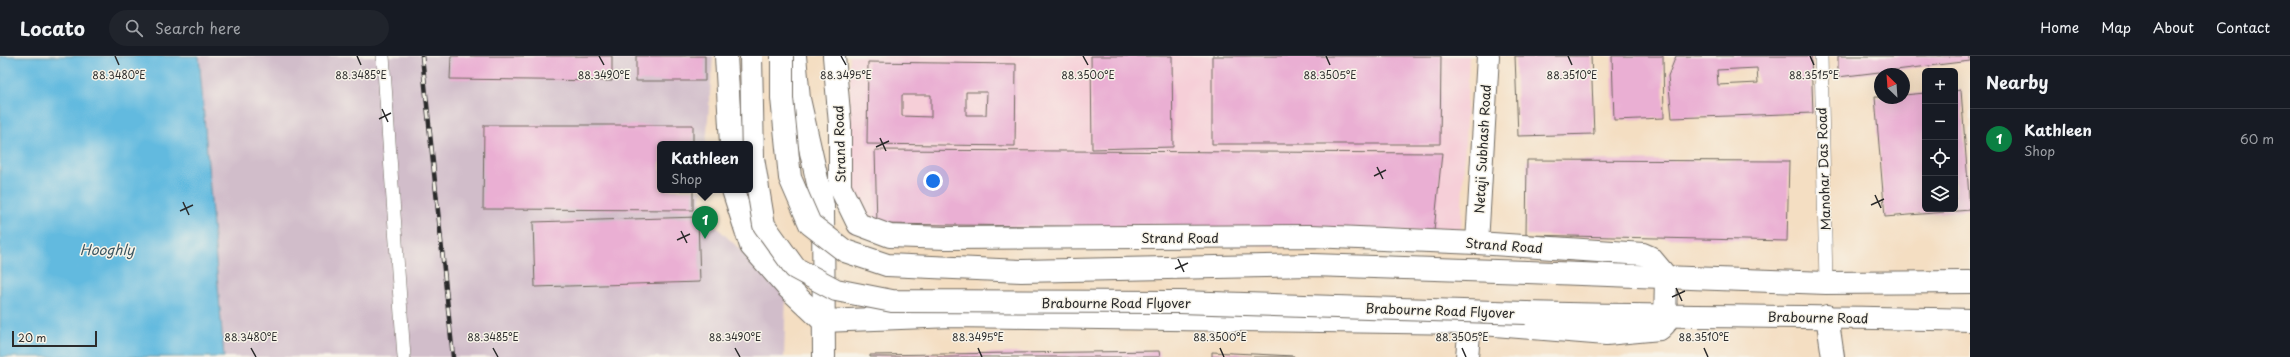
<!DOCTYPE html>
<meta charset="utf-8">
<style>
body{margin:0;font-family:"Playpen Sans",sans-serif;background:#20242c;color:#f1f3f6}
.controls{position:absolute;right:12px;top:12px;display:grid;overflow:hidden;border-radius:6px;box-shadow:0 4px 16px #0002}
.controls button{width:36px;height:36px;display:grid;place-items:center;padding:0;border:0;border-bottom:1px solid #363941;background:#171b24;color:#f1f3f6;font:20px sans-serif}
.compass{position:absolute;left:1874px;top:12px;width:36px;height:36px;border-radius:50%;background:#171b24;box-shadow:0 4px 16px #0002;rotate:335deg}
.scale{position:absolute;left:12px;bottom:10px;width:85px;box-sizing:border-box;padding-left:4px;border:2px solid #2b2b2b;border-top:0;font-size:11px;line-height:14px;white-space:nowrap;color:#2b2b2b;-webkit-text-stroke:3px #f7f3e8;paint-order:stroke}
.you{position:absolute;left:933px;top:125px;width:14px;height:14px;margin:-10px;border:3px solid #fff;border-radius:50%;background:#1a73e8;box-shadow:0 0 0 6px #1a73e833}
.badge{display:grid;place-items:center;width:26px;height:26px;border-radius:50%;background:#0b8043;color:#fff;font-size:13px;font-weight:700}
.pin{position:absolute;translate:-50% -33px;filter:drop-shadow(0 1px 2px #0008)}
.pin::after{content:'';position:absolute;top:21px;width:14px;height:12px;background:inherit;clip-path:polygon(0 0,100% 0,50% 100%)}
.popup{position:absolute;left:657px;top:85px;width:96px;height:52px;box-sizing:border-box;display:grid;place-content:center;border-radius:6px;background:#171b24;filter:drop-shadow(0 1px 3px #0005);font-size:13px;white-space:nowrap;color:#9ea1a6}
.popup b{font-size:15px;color:#f1f3f6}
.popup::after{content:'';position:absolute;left:50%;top:100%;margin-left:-8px;border:8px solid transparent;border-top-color:#171b24}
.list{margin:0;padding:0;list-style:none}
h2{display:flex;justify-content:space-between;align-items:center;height:52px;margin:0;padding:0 16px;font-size:17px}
h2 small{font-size:13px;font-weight:400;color:#9ea1a6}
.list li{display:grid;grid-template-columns:26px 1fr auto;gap:12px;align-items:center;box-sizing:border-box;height:60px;padding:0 16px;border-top:1px solid #363941}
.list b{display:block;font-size:15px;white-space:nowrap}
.list p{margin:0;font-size:13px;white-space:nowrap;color:#9ea1a6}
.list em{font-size:13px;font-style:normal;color:#9ea1a6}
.icon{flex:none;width:22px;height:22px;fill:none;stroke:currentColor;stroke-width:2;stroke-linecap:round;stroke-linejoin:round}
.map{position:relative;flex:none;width:1970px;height:301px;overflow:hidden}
header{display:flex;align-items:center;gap:24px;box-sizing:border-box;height:56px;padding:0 20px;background:#171b24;border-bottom:1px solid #363941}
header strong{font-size:19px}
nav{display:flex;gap:22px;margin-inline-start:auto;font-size:14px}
.search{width:280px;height:36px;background:#20242c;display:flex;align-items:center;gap:10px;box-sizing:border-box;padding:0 14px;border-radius:22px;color:#9ea1a6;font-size:15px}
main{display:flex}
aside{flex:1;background:#171b24}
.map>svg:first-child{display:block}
</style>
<header>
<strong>Locato</strong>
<div class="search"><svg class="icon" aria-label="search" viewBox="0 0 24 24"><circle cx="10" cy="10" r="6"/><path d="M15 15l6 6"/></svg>Search here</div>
<nav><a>Home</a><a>Map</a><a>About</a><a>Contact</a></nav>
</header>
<main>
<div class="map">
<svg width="1970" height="301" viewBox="0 0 1970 301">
<rect width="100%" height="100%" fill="#f7f3e8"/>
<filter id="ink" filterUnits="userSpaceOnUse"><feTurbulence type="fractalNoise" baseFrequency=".025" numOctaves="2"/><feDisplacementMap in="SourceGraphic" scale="8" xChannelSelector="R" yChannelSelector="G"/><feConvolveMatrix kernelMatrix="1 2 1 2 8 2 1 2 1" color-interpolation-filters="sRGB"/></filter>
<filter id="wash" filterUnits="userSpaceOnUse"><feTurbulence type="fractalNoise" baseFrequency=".012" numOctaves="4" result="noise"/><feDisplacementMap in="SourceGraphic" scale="16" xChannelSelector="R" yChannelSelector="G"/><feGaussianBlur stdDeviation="0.9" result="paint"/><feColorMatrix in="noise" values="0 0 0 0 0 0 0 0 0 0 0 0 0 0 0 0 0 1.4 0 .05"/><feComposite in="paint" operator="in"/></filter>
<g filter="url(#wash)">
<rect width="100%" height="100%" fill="#f4dec2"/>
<!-- built -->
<path fill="#f6cfd8" d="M850 0H1469L1460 195 934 181 850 176Z"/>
<!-- industrial -->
<path fill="#d1bdca" d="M199 0H713L706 88H660V134H702L700 155 786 238 784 301H224Z"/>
<!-- water -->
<path fill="#62badf" stroke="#467285" d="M0 0H199L224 301H0Z"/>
<g id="blocks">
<!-- building -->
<path fill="#eaafd3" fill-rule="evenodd" d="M451 0H612V25L450 23Z
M636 0H705V25H636Z
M1091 0H1172L1173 91 1092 93Z
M1212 0H1441L1440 88H1212Z
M1515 0H1591L1594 78 1518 80Z
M1612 0H1663L1664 62 1614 64Z
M1676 0H1811L1813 57 1672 62 1668 20ZM1757 12 1758 27 1718 29 1717 14Z
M1838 0H1970V5L1838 21Z
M868 6 1016 8 1015 90 867 88ZM966 36H987L986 59H966ZM902 39H931V61L902 60Z
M1961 34 1970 154 1885 161 1875 41 1904 42V39L1925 37V153H1955V35Z
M484 69H693V88H660V134H693V154L483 153Z
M875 94 1442 97 1434 175 877 168Z
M1527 104 1789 105 1787 185 1526 179Z
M698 161 700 226 535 231 533 166Z
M1159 295 1160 301H870V299Z
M1212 296 1294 300V301H1212Z"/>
</g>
</g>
<g filter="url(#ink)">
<use href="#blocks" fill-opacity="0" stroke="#716a60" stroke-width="1"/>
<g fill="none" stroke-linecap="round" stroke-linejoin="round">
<!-- lane casing -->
<g stroke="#716a60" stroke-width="14">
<path id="lane" d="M383 0 404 301
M1821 0 1826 227"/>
</g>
<!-- secondary casing -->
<g stroke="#716a60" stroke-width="24">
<path id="secondary" d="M795 0 799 43 823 150 824 301
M1477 187 1488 0
M1527 216 1826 227 1970 226
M1526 257C1674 261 1822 260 1970 264
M1827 260 1833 301
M1467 301 1470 267"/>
</g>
<!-- primary casing -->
<g stroke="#716a60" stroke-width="24">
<path id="primary" d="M726 0 731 88
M733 134 751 190 788 232 823 265 952 260 1470 267 1606 278 1660 273 1665 268 1666 220 1650 201 1643 198 1477 187 1311 180 946 182 890 180 858 168 840 131V68L834 0"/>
</g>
<!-- lane -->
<use href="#lane" stroke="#fff" stroke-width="13"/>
<!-- secondary -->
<use href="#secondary" stroke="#fff" stroke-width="22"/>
<!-- primary -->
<use href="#primary" stroke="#fff" stroke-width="22"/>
<!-- rail casing -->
<g stroke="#2b2b2b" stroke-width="4.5">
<path id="rail" d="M422 0 453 301"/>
</g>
<!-- rail -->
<use href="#rail" stroke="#f7f3e8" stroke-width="3" stroke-dasharray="9" stroke-linecap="butt"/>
<!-- secondary-bridge casing -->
<g stroke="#716a60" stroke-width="24" stroke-linecap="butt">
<path id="secondary-bridge" d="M751 0 753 102 764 169 795 212 836 234 892 245 1179 246 1526 257
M782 0V42L790 122 810 168 845 195 887 209 1021 215 1312 209 1527 216"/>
</g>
<!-- secondary-bridge -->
<use href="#secondary-bridge" stroke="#fff" stroke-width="22"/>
</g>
</g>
<!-- ticks -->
<path fill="none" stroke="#2b2b2b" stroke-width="1.5" d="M115 0 119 9M357 0 361 9M599 0 604 9M841 0 846 9M1083 0 1088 9M1326 0 1330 9M1568 0 1572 9M1810 0 1814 9M382 53 388 66M379 63 391 57M880 82 886 95M876 91 889 85M1377 111 1383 123M1374 120 1386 114M1875 139 1881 152M183 146 189 159M1871 149 1884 143M180 155 193 149M681 175 687 187M677 184 690 178M1178 203 1184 216M1175 213 1188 207M1676 232 1682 245M1672 241 1685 235M251 292 256 301M493 292 498 301M735 292 740 301M978 292 982 301M1220 292 1224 301M1462 292 1466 301M1704 292 1708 301"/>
<g text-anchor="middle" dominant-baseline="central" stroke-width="3" stroke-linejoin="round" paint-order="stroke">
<!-- street labels -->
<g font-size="13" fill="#2b2b2b" stroke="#f7f3e8">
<text transform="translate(839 88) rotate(-92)">Strand Road</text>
<text transform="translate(1482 93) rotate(-87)">Netaji Subhash Road</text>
<text transform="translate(1823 113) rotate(-92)">Manohar Das Road</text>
<text x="1180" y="181">Strand Road</text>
<text transform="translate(1504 189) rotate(4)">Strand Road</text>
<text x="1116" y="246">Brabourne Road Flyover</text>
<text transform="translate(1440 254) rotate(2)">Brabourne Road Flyover</text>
<text transform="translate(1818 261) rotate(1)">Brabourne Road</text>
</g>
<!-- water labels -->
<g font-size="14" font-style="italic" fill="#3c5661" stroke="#f7f3e8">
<text x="107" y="193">Hooghly</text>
</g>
</g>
<g font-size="10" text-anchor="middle" fill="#2b2b2b" stroke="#f7f3e8" stroke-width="3" stroke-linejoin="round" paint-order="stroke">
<text x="119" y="23">88.3480°E</text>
<text x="361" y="23">88.3485°E</text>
<text x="604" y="23">88.3490°E</text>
<text x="846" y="23">88.3495°E</text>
<text x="1088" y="23">88.3500°E</text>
<text x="1330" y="23">88.3505°E</text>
<text x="1572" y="23">88.3510°E</text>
<text x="1814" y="23">88.3515°E</text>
<text x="251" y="285">88.3480°E</text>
<text x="493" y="285">88.3485°E</text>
<text x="735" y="285">88.3490°E</text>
<text x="978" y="285">88.3495°E</text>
<text x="1220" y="285">88.3500°E</text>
<text x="1462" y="285">88.3505°E</text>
<text x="1704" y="285">88.3510°E</text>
</g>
</svg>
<div class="controls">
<button>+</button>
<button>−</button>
<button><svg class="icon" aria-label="locate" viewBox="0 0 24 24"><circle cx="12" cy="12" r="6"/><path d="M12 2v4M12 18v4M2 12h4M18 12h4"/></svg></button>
<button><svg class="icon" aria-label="layers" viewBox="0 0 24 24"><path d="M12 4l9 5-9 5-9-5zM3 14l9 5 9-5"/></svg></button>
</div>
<svg class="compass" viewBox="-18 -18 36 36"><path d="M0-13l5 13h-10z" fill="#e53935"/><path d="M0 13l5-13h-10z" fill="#9ea1a6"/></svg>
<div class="scale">20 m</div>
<div class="you"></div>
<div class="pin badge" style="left:705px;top:183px">1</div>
<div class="popup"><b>Kathleen</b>Shop</div>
</div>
<aside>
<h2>Nearby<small></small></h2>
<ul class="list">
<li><span class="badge">1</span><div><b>Kathleen</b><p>Shop</p></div><em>60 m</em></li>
</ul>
</aside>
</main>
